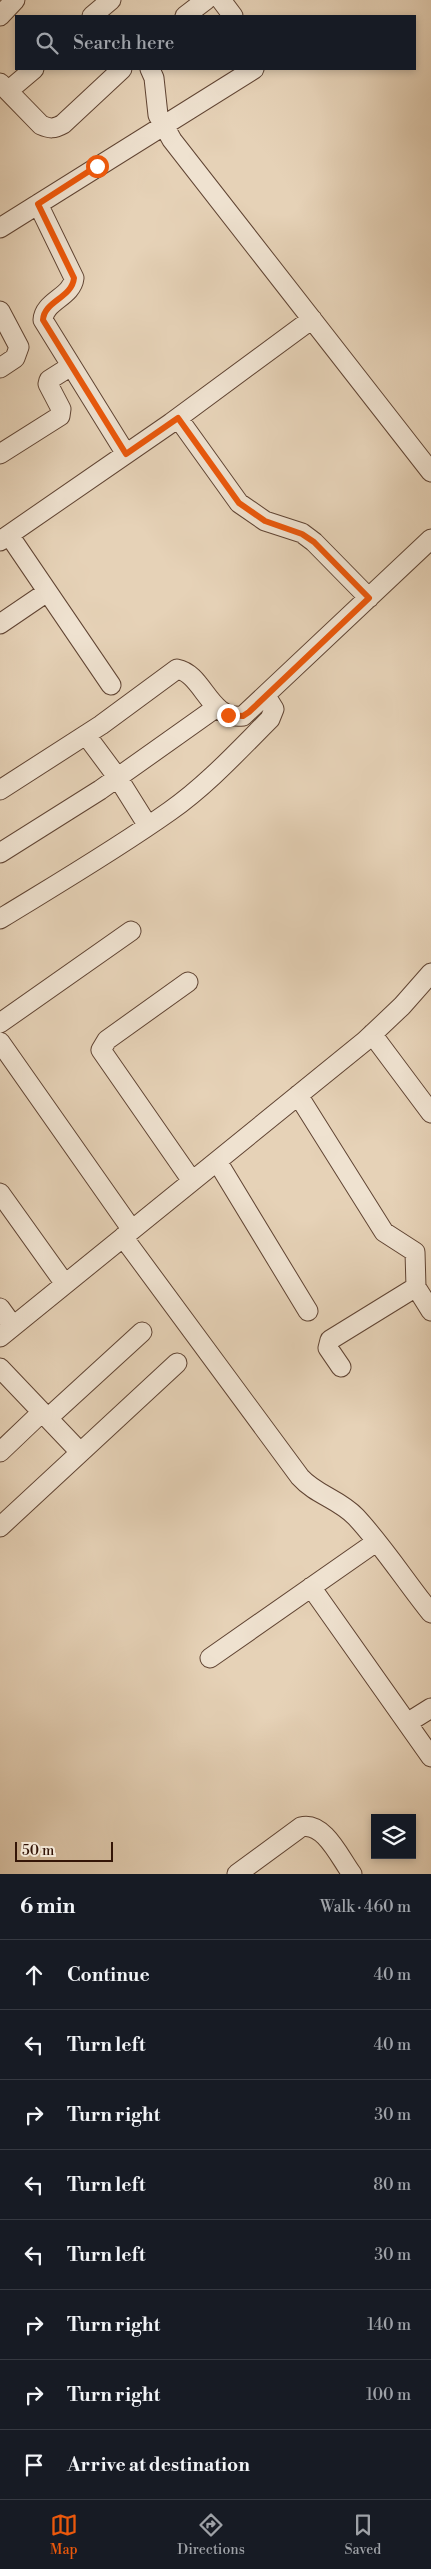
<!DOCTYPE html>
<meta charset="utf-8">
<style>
body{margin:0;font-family:"Libre Bodoni",serif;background:#242831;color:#f1f3f6}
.controls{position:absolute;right:15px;bottom:15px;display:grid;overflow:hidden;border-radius:0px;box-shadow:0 2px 8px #0003}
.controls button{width:45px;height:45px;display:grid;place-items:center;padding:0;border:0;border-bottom:1px solid #363941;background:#171b24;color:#f1f3f6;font:25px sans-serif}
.scale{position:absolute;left:15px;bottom:12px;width:98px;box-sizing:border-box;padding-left:5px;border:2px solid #341507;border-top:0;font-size:14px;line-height:18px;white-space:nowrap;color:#341507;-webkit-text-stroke:4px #efe2d0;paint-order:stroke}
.stop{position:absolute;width:15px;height:15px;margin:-11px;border:4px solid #ea580c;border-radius:50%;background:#fff}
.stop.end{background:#ea580c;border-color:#fff;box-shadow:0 1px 5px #0008}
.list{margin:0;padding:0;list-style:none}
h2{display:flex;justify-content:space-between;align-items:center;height:65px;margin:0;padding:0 20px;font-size:21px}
h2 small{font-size:16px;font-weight:400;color:#9ea1a6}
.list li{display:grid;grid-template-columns:32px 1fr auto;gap:15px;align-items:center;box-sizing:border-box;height:70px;padding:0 20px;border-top:1px solid #363941}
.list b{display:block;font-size:19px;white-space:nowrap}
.list em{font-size:16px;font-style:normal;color:#9ea1a6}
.icon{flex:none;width:28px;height:28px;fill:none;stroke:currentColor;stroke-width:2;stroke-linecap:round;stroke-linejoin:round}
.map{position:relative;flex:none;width:431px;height:1874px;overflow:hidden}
.search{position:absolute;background:#171b24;box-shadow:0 2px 8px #0003;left:15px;right:15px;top:15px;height:55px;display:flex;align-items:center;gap:12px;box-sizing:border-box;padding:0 18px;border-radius:0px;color:#9ea1a6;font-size:19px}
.sheet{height:625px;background:#171b24}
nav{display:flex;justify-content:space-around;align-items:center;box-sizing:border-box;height:70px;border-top:1px solid #363941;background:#171b24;font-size:14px;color:#9ea1a6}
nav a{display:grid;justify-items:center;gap:2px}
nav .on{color:#ea580c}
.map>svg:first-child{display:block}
</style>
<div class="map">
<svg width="431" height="1874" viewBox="0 0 431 1874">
<rect width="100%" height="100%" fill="#e6d2b7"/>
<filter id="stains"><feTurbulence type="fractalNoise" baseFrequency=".004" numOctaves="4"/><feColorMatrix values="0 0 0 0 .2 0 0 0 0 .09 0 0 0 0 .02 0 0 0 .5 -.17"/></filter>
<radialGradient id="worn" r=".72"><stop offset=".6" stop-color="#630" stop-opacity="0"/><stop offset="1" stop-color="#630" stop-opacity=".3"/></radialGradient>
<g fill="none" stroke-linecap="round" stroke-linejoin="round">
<!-- minor casing -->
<g stroke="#604433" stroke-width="21">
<path id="minor" d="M221 0 233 16
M0 16 15 0
M92 16 111 0
M185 16 206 0
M150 69 154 78 158 115 172 140 431 472
M0 83 41 125C50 129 54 129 63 124L122 69
M8 91 34 69
M38 204 74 278C72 297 44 301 43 320L126 454
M0 228 254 69
M0 311 19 347 15 358 0 368
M178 418 239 503 265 521 302 533 314 542 369 598
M0 454 60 416 61 409 48 384 49 380 71 366
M9 535 111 685
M0 541 171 423 312 319
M0 624 47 592
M86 735 118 778 148 826
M0 790 101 725 177 669C204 674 209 721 243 716L431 539
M0 853 100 790 217 707
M0 919C57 884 115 850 170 811 207 785 238 751 270 719L274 709 266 696
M188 982 107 1040 101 1050 192 1181
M0 1023 131 931
M372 1034 431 1113
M0 1042 132 1230
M298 1095 384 1232 415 1252 416 1287 431 1311
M217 1161 308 1311
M0 1193 65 1284
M123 1237 300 1477C316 1495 339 1499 356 1517 383 1546 406 1582 431 1613
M0 1308 13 1326
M0 1337 365 1041 402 1006 431 973
M341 1367 328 1348 330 1340 416 1287
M0 1368 80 1452
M48 1418 142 1332
M0 1452 42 1412
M0 1527 177 1363
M311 1587 431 1757
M210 1658 376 1542
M407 1723 431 1708
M237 1874 301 1827C324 1821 340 1858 352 1874"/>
</g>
<!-- minor -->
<use href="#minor" stroke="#efe2d0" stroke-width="19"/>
</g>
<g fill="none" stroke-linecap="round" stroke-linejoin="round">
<!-- route -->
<path stroke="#ea580c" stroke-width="6" d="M97 166 38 204 74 278C72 298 44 301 43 320L126 454 178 418 239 503 265 521 302 534 314 542 369 598 249 712 243 716 228 715"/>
</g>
<rect width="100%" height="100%" filter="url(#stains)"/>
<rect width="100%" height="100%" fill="url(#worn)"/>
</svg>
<div class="controls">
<button><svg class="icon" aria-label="layers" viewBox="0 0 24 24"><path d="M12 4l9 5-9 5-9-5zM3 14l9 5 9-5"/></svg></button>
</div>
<div class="scale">50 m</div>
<div class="stop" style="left:97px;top:166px"></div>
<div class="stop end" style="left:228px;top:715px"></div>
<div class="search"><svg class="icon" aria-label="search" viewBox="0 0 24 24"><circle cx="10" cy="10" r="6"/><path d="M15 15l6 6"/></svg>Search here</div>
</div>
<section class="sheet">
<h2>6 min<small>Walk · 460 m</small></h2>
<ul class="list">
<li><svg class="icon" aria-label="ahead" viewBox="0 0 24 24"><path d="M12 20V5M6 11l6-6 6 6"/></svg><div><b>Continue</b></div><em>40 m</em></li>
<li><svg class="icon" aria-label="left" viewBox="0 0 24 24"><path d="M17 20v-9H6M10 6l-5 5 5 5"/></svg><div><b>Turn left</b></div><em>40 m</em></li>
<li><svg class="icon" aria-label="right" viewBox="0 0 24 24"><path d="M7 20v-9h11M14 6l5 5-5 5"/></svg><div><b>Turn right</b></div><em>30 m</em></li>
<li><svg class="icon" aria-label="left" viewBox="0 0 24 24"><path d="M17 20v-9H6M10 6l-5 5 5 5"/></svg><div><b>Turn left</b></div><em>80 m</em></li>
<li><svg class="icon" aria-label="left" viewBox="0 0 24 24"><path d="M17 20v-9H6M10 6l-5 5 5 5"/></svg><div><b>Turn left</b></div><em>30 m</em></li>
<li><svg class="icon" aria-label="right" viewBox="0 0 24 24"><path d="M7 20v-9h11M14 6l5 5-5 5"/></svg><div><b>Turn right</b></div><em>140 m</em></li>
<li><svg class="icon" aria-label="right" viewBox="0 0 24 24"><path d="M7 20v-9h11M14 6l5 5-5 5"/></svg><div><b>Turn right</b></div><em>100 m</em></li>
<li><svg class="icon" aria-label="arrive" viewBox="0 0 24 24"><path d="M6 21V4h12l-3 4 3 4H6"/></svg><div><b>Arrive at destination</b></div></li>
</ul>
</section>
<nav>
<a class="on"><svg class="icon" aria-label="map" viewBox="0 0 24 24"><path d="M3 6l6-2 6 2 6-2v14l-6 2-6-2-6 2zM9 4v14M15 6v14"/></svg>Map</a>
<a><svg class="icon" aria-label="directions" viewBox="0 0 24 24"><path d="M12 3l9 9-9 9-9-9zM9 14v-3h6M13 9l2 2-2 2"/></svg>Directions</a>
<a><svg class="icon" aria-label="saved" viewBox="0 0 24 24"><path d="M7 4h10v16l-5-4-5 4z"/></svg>Saved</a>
</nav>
